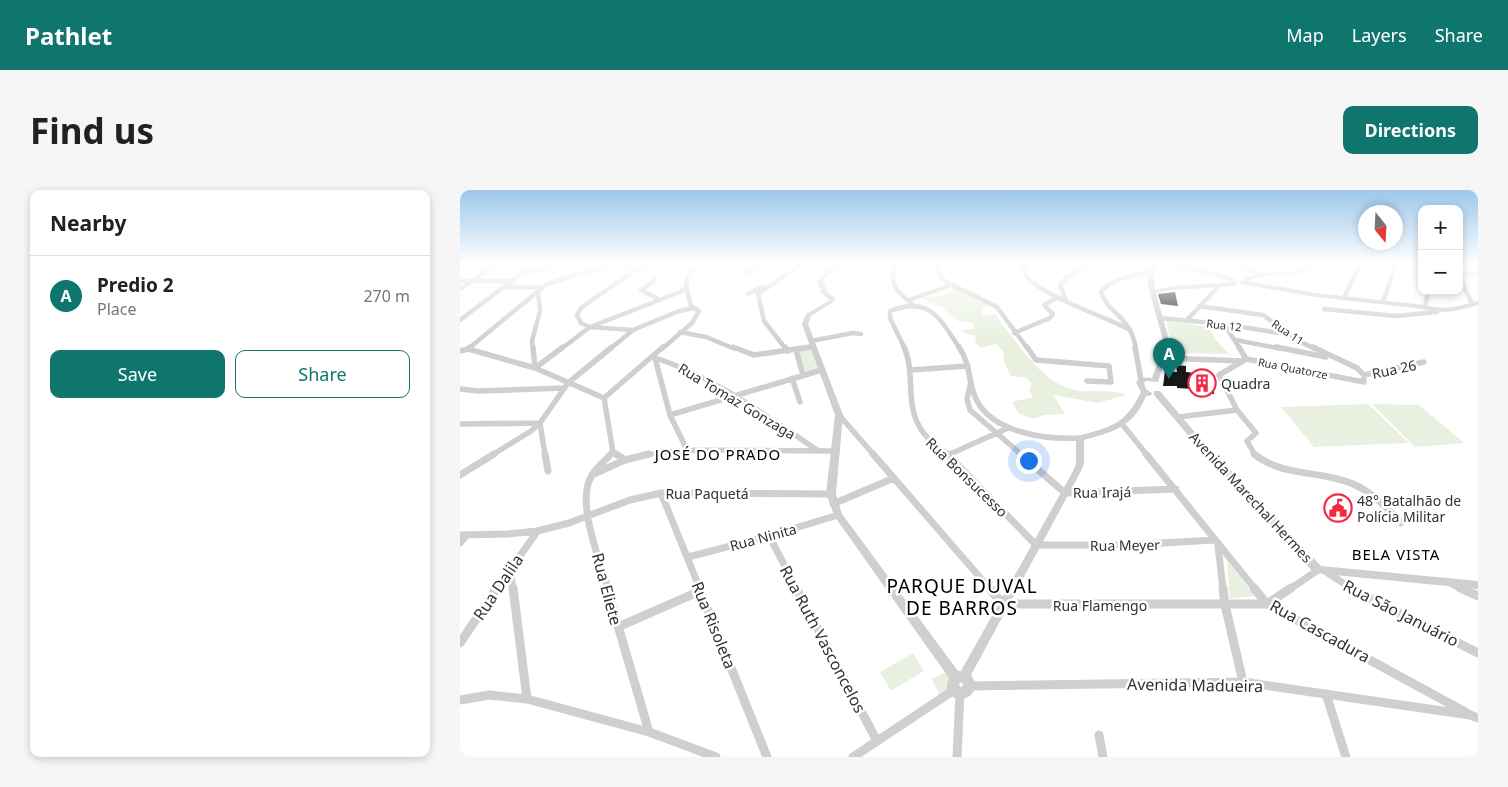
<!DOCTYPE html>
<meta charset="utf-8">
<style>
body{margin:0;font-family:"Noto Sans",sans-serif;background:#f6f6f6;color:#202124}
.controls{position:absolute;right:15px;top:15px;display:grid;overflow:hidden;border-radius:10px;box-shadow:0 2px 8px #0003}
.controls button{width:45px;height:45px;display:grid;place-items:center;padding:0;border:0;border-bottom:1px solid #e0e0e0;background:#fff;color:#202124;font:25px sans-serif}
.compass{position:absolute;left:898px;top:15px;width:45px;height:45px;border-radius:50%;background:#fff;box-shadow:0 2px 8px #0003;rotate:162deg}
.you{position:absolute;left:568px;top:270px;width:18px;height:18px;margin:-12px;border:4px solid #fff;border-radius:50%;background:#1a73e8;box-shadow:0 0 0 8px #1a73e833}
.badge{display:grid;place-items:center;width:32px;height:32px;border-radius:50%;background:#0f766e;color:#fff;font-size:16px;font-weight:700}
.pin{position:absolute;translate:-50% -41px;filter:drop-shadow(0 1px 2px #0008)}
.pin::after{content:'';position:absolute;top:26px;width:18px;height:15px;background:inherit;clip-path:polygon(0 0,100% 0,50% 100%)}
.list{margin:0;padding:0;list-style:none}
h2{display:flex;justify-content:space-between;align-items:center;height:65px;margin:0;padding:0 20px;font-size:21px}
h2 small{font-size:16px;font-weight:400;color:#757577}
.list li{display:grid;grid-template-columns:32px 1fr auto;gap:15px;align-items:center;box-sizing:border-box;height:80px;padding:0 20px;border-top:1px solid #e0e0e0}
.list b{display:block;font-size:19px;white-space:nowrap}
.list p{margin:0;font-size:16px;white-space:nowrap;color:#757577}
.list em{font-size:16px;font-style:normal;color:#757577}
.actions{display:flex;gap:10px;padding:15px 20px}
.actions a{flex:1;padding:11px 0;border:1px solid #0f766e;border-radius:10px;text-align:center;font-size:18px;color:#0f766e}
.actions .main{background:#0f766e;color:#fff}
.map{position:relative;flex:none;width:1018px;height:567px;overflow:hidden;border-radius:10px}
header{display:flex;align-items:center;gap:30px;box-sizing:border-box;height:70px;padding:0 25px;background:#0f766e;color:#fff}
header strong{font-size:24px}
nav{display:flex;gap:28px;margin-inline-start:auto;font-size:18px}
.intro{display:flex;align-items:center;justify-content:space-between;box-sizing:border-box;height:120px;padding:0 30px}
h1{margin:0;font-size:35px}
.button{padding:12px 22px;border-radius:10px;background:#0f766e;color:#fff;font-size:18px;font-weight:700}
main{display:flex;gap:30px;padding:0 30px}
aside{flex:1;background:#fff;border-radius:10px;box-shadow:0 2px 8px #0003}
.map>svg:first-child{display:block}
</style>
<header>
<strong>Pathlet</strong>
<nav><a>Map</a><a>Layers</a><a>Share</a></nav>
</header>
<div class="intro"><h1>Find us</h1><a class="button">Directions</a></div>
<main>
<aside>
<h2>Nearby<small></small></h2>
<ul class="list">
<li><span class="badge">A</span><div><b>Predio 2</b><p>Place</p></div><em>270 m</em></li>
</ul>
<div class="actions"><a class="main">Save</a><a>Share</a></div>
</aside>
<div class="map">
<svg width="1018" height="567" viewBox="0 0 1018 567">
<rect width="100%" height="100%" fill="#fff"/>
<!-- green -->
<path fill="#e9f0e0" d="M494 98 529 116 523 118 521 126 536 124C539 133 543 136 549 143 567 166 588 197 620 201 636 202 651 199 666 205L638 213 593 205 605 224 584 225 573 229 558 223 552 212 573 207 569 200 572 194 567 188 551 186 544 171 543 161 536 154 521 158 515 152 516 146 506 144 502 140 513 139 514 134 510 132 498 131 482 117 471 114 463 107 483 106Z
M706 130 748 137 757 151 769 164 713 163Z
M352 158 360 180 344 184 337 160Z
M908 214 949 253 854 257 821 217Z
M912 214 959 215 1004 253 955 257Z
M767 371 795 406 770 409Z
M453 463 464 481 431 501 420 482Z
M486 482 491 491 489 501 480 505 472 489Z"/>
<!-- building -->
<path fill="#191919" d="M715 102 718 116 701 114 698 104Z
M716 175 726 176V182L752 185 754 204 733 201V199L717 198V196H703L705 181 717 182Z"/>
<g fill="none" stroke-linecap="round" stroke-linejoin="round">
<!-- minor-far3 -->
<path stroke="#cfcfcf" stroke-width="4.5" d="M164 74 173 80 171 83 122 117 117 125 121 133 130 137 173 140
M435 74C428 99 439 101 455 117
M477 74 480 86 486 92 537 117 568 159
M568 74 563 79C567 102 648 127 670 140
M682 74 690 81
M732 74 741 80
M784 74 786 78 801 84
M173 80 197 74
M63 83 98 74
M287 83 304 74
M999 84H1018
M195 90 181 100 200 110
M0 91H52
M999 91 1002 92 1012 114
M43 97H83
M0 99 36 74
M288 104 302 97
M884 108 900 74
M449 110 491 95
M606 110 600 95C609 82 623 78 637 74
M923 112 936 74
M739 116 803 125 841 152 855 159
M965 117 968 101
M864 119 936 126 977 122
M700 128 764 134 825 144
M0 130 74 74
M726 131 759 96
M764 134 780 159
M220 142 246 147 275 159
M554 143 590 128 593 124 584 115 598 107
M776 150 822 159
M351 151 393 143 401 144
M8 159 87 94 151 74
M73 159 72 151 80 121 78 102
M101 159 130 137 220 102 227 97
M150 159 173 140 219 121 234 118
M202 159 232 133 239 121 231 116C226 94 220 88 241 74
M326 159 304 131 298 104 342 74
M340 159 353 157
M445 159 430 128V121C470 105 481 130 500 159
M676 159C670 124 649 126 641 102 652 87 674 86 690 82"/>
<!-- minor-far2 -->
<path stroke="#cfcfcf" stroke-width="5.5" d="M73 157 75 178
M273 157 294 165 350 157
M325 157 328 161
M444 157C455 181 446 211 458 234 464 247 477 256 488 265
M499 157C512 177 507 190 516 209 532 243 587 250 620 248
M567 157 576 170 649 176 651 192 627 191
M675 157 681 190
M779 157 786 169
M816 157 866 167
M853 157 897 178 904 185
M8 159 10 157
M336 160 343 185
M0 161 8 159 75 178 144 208 153 262 158 265
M193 167C254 187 305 225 357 260
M195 168 210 225 227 260
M702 168 783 171 786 169 904 192V185
M783 171 759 185 777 220 796 243 787 251 795 265
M75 178 103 157
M451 180 508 176
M904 185 964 172
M332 188 340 212
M511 191 507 209 510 220 562 265
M0 199 19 201 104 198
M144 208 203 157
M210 225 362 180
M379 225 414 265
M718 227 777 220
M80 233 85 265
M0 234 80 233
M662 234 687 265
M32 265 71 241 80 233 108 193 152 157
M150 265 153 262
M184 265 227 260 375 261
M488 265 548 238"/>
<!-- minor-far1 -->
<path stroke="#cfcfcf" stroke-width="7" d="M85 264 88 281
M156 264 165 270
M413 264 530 399
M487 264 576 355H666L755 350
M560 264 605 303 716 299
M686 264 795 399
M794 264C822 287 861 280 893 294 912 302 927 318 941 333
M488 265 491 264
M134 284 165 270 189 264
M0 285 34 264
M201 303 240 399
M373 314 434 288
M0 345 48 344 77 341 109 333 170 310 201 303 371 304
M309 346 337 399
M0 353 7 345
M758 356 763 399
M228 367 309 346 378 325
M50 378 53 399
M865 381 892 399
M992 394 1003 399
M36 399 77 342
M148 399C140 371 116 313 131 287 135 278 145 271 151 264
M830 399 858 380"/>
<!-- minor -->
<path stroke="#cfcfcf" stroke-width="9" d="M53 398 67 509
M147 398 189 542
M239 398 307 567
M336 398 417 551
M529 398 543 414H807L831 398
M763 398 765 415 783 492
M794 398 807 414 1007 523
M889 398 1018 463
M1000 398 1018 406
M158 437 240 401
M0 453 37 398
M510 496 783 492 1010 525 1018 528
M866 504 886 567
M0 510 29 505 67 509 189 542 256 567
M639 545 643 567
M393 567 494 500
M497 567 500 503"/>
<!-- tertiary -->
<path fill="#cfcfcf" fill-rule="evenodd" d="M380 74H387L370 83 363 90 367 102 375 108V111L351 126 348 134 383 225 376 304 382 324 498 481H501L612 283 616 274V248L617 246C651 237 665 235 681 202L676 192C681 187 686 187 692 188L703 159V150L688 96 687 82 693 74C716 74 758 79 778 91L776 92 778 94 775 96 713 100 696 103 709 150V159L698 192 686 191 684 193 686 199 693 204 689 206H686C674 236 654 242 624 250V274L620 283 511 485 516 494C512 519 479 510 489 488L375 327 366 304 375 225 342 134 346 124 370 110 361 103 357 90 366 81ZM697 76 740 82 774 92 713 96 695 100 693 82ZM500 492 503 494 502 497 499 496Z
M855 74H862L835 85 802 86 787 91 856 103 965 115C986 121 998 116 1018 111V115C999 120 984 125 964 119L856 107 781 94 778 92 801 82 834 81Z
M694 201H700L733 240 861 376 1018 391V399L854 383 727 244 694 205Z"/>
</g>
<!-- sky -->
<linearGradient id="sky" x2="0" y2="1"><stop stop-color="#9cc7eb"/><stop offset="0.48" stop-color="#fff"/><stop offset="1" stop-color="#fff" stop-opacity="0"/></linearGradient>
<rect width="1018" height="153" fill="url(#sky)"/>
<!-- icons -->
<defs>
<g id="building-ring" transform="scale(1.4375)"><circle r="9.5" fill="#fff" stroke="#f52943" stroke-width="1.5"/><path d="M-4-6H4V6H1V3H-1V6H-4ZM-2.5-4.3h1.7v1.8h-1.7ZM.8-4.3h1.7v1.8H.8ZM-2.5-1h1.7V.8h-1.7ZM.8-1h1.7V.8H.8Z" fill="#f52943"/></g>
<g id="civic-ring" transform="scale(1.4375)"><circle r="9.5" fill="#fff" stroke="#f52943" stroke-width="1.5"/><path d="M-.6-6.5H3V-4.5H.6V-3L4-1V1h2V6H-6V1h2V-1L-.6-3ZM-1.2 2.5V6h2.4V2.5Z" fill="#f52943"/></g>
</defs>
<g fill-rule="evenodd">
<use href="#building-ring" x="742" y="193"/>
<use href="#civic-ring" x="878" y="318"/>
</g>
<g text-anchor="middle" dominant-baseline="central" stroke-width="5" stroke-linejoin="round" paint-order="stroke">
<!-- far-street labels -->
<g font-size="11" fill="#323232" stroke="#fff">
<text transform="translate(764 135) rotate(7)">Rua 12</text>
<text transform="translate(828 142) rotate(34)">Rua 11</text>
<text transform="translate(833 178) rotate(11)">Rua Quatorze</text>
</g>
<!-- street labels -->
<g font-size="14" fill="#323232" stroke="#fff">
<text transform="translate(934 179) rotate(-12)">Rua 26</text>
<text transform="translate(277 211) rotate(31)">Rua Tomaz Gonzaga</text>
<text transform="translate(507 287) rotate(44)">Rua Bonsucesso</text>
<text transform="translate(642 302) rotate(-1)">Rua Irajá</text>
<text x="247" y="303">Rua Paquetá</text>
<text transform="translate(791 307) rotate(47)">Avenida Marechal Hermes</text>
<text transform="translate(303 347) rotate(-15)">Rua Ninita</text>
<text transform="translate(665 355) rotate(-1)">Rua Meyer</text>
<text x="640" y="415">Rua Flamengo</text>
</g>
<!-- poi labels -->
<g font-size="14" fill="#323232" stroke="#fff" text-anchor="start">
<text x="761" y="193">Quadra</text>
<text x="897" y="310">48° Batalhão de<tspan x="897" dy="16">Polícia Militar</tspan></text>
</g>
<!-- neighbourhood labels -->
<g font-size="15" letter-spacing="1" fill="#000" stroke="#fff">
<text x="258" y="264">JOSÉ DO PRADO</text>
<text x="936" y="364">BELA VISTA</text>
</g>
<!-- near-street labels -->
<g font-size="16" fill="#323232" stroke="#fff">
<text transform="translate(38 397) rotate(-56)">Rua Dalila</text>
<text transform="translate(147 399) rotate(75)">Rua Eliete</text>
<text transform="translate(941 423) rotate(27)">Rua São Januário</text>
<text transform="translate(254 435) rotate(68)">Rua Risoleta</text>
<text transform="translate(860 441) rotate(29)">Rua Cascadura</text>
<text transform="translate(363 449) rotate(62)">Rua Ruth Vasconcelos</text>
<text transform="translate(735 495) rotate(1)">Avenida Madueira</text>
</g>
<!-- near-quarter labels -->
<g font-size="19" letter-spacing="1" fill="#000" stroke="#fff">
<text x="502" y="396">PARQUE DUVAL<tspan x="502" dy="22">DE BARROS</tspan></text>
</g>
</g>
</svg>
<div class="controls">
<button>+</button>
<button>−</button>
</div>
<svg class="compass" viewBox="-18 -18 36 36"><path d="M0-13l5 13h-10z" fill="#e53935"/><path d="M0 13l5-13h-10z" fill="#757577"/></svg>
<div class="you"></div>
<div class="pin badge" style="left:709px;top:189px">A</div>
</div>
</main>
